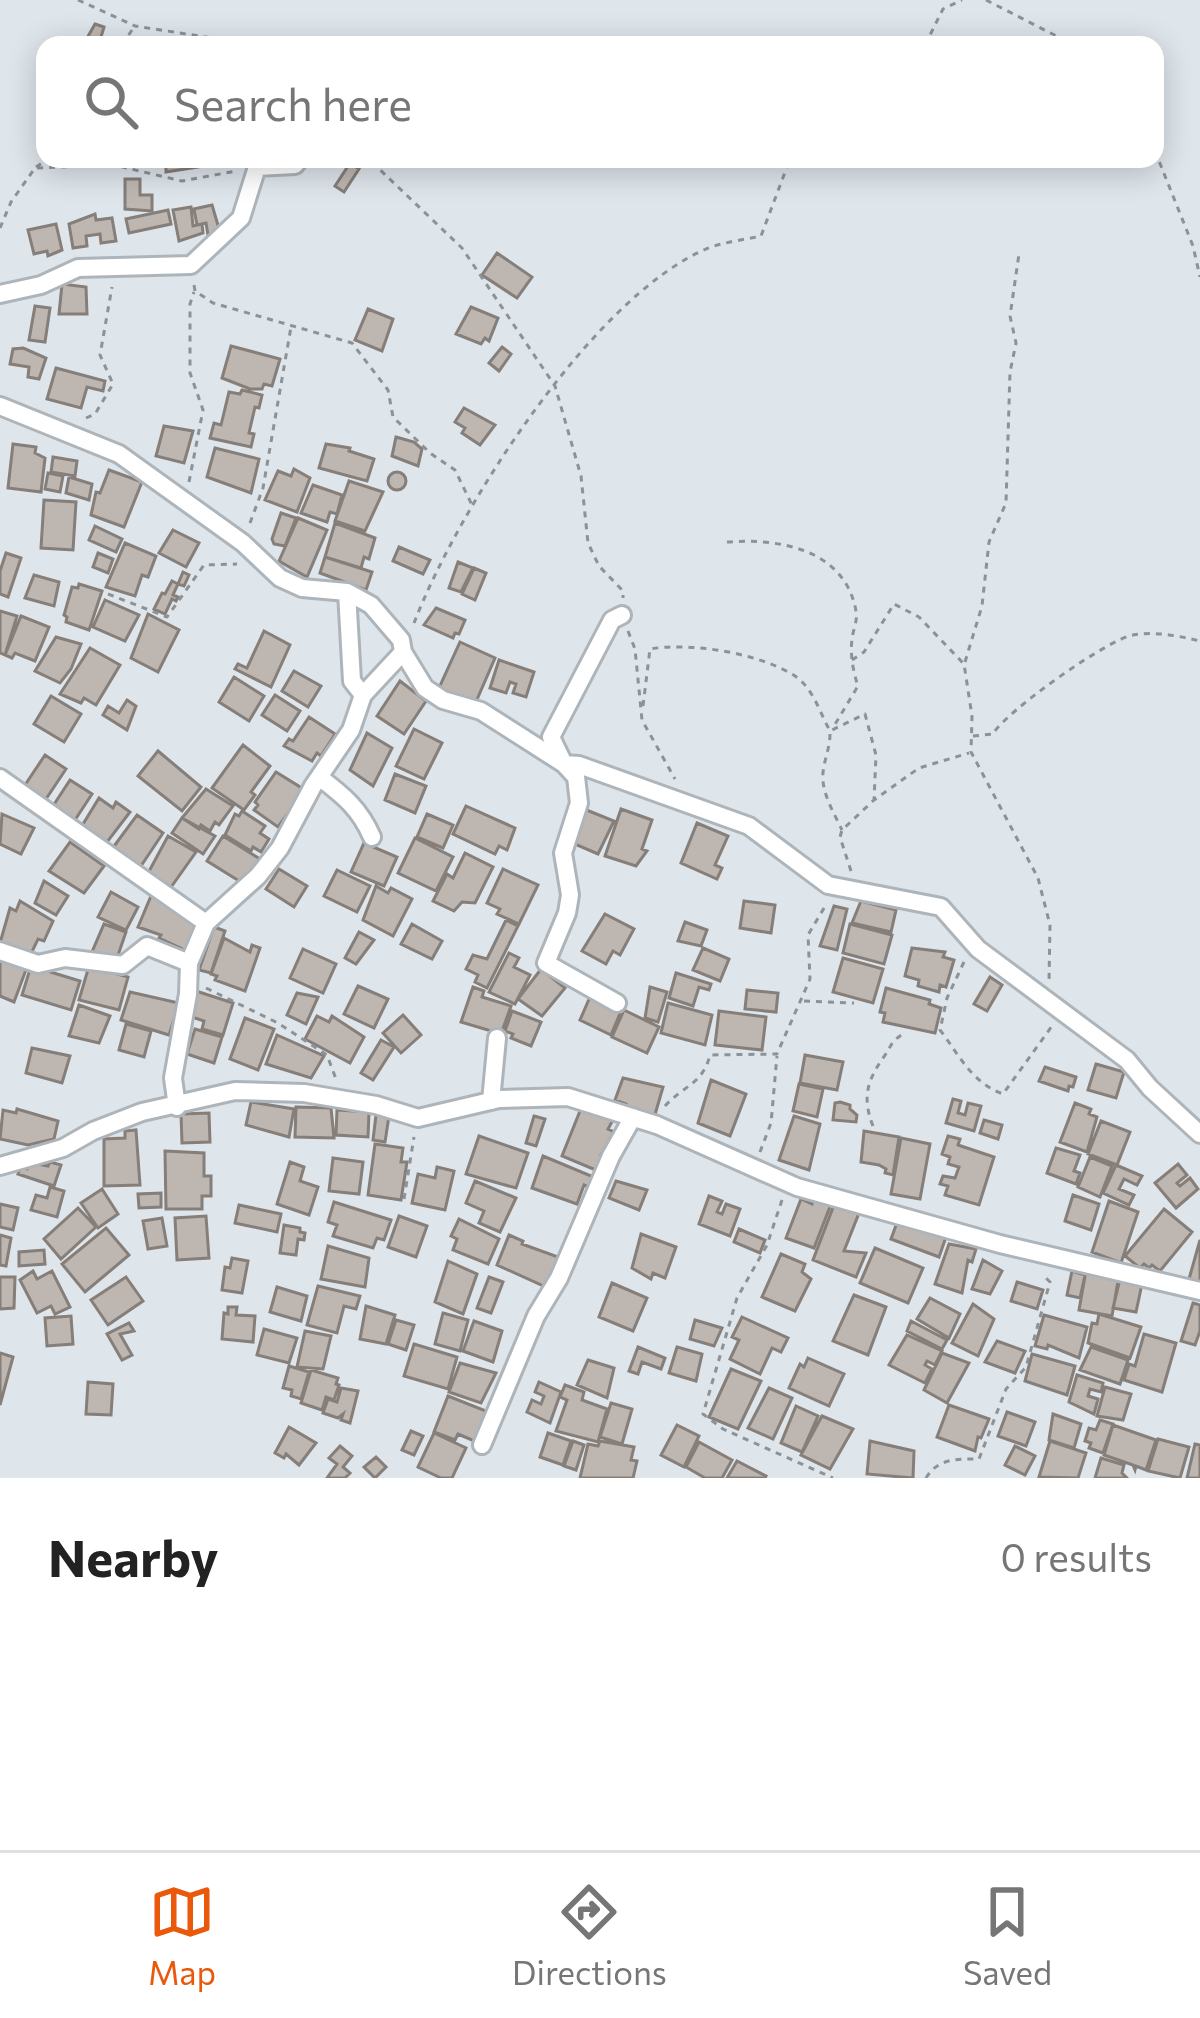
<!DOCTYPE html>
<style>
body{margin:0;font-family:Commissioner,sans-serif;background:#f2f2f2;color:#222}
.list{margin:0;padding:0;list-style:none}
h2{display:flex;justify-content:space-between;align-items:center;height:156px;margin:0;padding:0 48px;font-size:51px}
h2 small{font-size:39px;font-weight:400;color:#767676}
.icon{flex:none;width:66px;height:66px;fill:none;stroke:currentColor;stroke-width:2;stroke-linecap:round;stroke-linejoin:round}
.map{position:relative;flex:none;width:1200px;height:1478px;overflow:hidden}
.search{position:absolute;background:#fff;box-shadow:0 6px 30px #0003;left:36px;right:36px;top:36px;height:132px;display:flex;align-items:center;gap:30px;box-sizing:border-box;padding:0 42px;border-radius:24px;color:#767676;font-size:45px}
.sheet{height:372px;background:#fff}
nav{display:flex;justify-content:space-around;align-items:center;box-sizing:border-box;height:168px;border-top:3px solid #e0e0e0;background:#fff;font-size:33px;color:#767676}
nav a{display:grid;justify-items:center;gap:6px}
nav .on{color:#ea580c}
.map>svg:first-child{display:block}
</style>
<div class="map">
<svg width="1200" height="1478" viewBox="0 0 1200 1478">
<rect width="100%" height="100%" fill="#dee5eb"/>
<!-- building -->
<path fill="#beb6b1" stroke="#857e79" stroke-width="3" d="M95 24 104 27 101 37 117 42 116 45H83Z
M166 159H197L198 167 166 172Z
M350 163 359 169 344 192 335 186Z
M125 179H140V195H152V211L125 209Z
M212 205 220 232 208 235 206 223 197 225 194 209Z
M191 207 193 226 202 224 203 233 179 241 173 210Z
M168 210 171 224 129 233 126 219Z
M95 214 96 220 112 218 116 241 101 243 100 234 86 236 87 246 73 248 69 224Z
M56 224 62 250 48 256 47 251 34 254 28 230Z
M497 253 532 277 517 298 482 275Z
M62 284 86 287 87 314H59Z
M35 306 50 308 45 342 29 340Z
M471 307 498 318 489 341 485 338 481 344 456 334Z
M368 309 393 319 382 351 355 340Z
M231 346 280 359 272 386 264 384 262 389H250L222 378Z
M502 347 511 354 499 371 489 363Z
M23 348 46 358 39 379 28 377 29 367 10 364 13 349Z
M56 368 105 381 103 391 87 387 81 408 47 399Z
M242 390 262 395 259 408 255 407 249 433 254 434 251 447 210 438 214 423 221 425 229 392 240 394Z
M464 408 495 425 480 445 462 433 465 428 455 422Z
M164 426 193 431 184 463 156 456Z
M396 437 414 442 422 449 418 466 392 456Z
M13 444 36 447 35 453 45 458 41 492 8 488Z
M326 444 350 448 349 451 374 459 367 481 319 468Z
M215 448 259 459 251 493 207 477Z
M53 457 77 461 75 476 51 472Z
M294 469 310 478 297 512 265 500 278 471 291 476Z
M109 470 142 482 124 527 91 515 96 492 100 493Z
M388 481a9 9 0 1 1 18 0a9 9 0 1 1-18 0Z
M48 473 63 476 60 492 45 489Z
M69 477 92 484 89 500 66 493Z
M349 481 383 492 365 531 335 521Z
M313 485 342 495 337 514 330 512 327 522 301 513Z
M44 500 76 502 73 550 41 548Z
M281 513 296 518 285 546 274 544 272 539Z
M298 518 327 530 307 577 279 561Z
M335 523 375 538 369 559 364 557 361 568 325 557Z
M95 526 122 539 116 552 89 540Z
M173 530 199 543 186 567 159 553Z
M125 543 156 556 148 577 142 575 135 596 106 587Z
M399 547 430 560 423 574 393 561Z
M6 553 21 558 8 597 0 594V571Z
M98 553 113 559 108 573 93 567Z
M325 557 372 572 366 590 320 573Z
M458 562 473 568 461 592 449 588Z
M474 568 486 573 475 600 462 594Z
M183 572 189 575 184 586 178 584 173 595 178 597 176 601 172 599 165 614 154 609 162 593 165 594 172 581 178 584Z
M34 575 59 582 54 606 25 598Z
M79 584 102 591 89 630 66 622 67 617 64 615 72 587 78 588Z
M105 600 139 615 125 641 93 627Z
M436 608 465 620 459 634 455 633 453 638 424 625Z
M0 611 17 616 5 655 0 653Z
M148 614 179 630 158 672 131 658Z
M21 616 49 627 35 661 15 653 12 658 5 655Z
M264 631 290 645 271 687 235 669 238 664 247 668Z
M56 637 81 644 71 669 60 683 35 671Z
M460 642 495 658 475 704 439 688Z
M90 648 120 665 96 705 84 698 81 703 60 694Z
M499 660 534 672 526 697 513 693 516 684 510 682 506 693 490 688Z
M294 671 321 686 308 707 282 691Z
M234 677 264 696 249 721 219 702Z
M400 681 426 701 404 734 377 716Z
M275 695 300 711 287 731 262 715Z
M51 696 81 714 64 742 34 724Z
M127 700 136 706 127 730 103 715 108 706 119 713Z
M309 717 335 734 321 756 317 753 312 761 284 746 289 739 293 741Z
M414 729 442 743 424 779 396 766Z
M367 733 392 748 373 786 350 770Z
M243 745 270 766 251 792 255 795 244 810 212 788Z
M158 751 201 787 182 811 138 776Z
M45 755 66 769 46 799 25 785Z
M276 772 305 790 278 827 254 810 258 805 255 802Z
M395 774 426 786 415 813 385 800Z
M70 780 92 794 73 823 51 809Z
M206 789 233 806 219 825 215 822 210 831 201 825 199 829 182 818Z
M99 798 113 808 116 802 130 812 104 846 80 829Z
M466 806 515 828 507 850 499 846 495 854 453 834Z
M584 809 614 821 598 854 570 842Z
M621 809 652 820 642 849 647 851 636 866 605 856Z
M242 811 265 826 260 833 269 839 261 852 253 847 251 851 225 835 235 814 239 816Z
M2 814 34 828 21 854 0 844Z
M427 814 453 825 443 848 417 837Z
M137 815 163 833 137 872 109 853Z
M182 818 215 836 203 854 172 833Z
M697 823 728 836 715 865 722 868 717 879 681 863Z
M168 836 196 852 169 890 147 875Z
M223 836 260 859 244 884 207 861Z
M415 838 453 857 436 891 398 873Z
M70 842 104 866 84 893 49 871Z
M364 843 397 857 384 886 351 872Z
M465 853 493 867 475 903 462 902 454 911 433 901 447 874 453 878Z
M279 869 307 886 294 907 266 889Z
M503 869 538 885 519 924 497 914 500 909 487 903Z
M337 870 370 886 357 912 324 896Z
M44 881 68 896 56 915 35 903Z
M376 886 388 893 391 888 412 899 393 936 363 920Z
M111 892 138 907 126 930 98 917Z
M151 896 198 923 185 950 159 938 161 935 138 927Z
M20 901 53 921 44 941 38 939 28 960 0 943 10 908 16 911Z
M744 901 775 905 771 933 740 928Z
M861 901 896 910 891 932 852 923Z
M834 906 847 909 837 950 820 946Z
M605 914 634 929 620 955 613 951 606 964 582 951Z
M506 920 518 926 487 988 475 982 478 975 466 969 473 955 487 959Z
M685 922 707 930 701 946 678 941Z
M104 924 126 932 116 961 92 952Z
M412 924 442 941 432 959 401 944Z
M850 924 892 935 884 964 843 953Z
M214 927 225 931 211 973 199 970Z
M359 932 374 940 356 964 345 958Z
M224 938 250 952 252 945 260 948 245 991 215 980 217 976 211 974Z
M703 948 729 959 720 981 693 970Z
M912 948 945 952 943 957 954 960 946 987 940 985 939 992 918 986 919 980 905 976Z
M303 949 336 964 323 993 290 978Z
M509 953 519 958 514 967 530 975 515 1004 489 992Z
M843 958 883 969 873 1003 833 992Z
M0 959 27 967 14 1002 0 996Z
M31 966 80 981 71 1010 22 995Z
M89 966 128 977 119 1010 79 1000Z
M541 969 565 988 542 1016 518 999Z
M676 973 711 984 709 990 699 987 693 1006 669 998Z
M990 977 1002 985 987 1011 974 1004Z
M358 986 388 999 374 1028 344 1014Z
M473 987 484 991 482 997 511 1006 501 1034 461 1022Z
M650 987 667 992 658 1022 645 1018Z
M886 988 930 1000 929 1004 941 1008 935 1033 883 1022 885 1013 880 1012Z
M747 990 778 993 776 1012 745 1009Z
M196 991 233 1003 223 1035 202 1029 204 1021 189 1016Z
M130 992 179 1003 169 1035 121 1020Z
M297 993 318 997 306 1024 287 1015Z
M590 997 621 1011 611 1035 580 1020Z
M668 1003 712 1015 705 1045 661 1033Z
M79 1005 110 1016 99 1043 69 1036Z
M624 1010 659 1027 647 1053 612 1037Z
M512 1011 541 1022 531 1046 511 1038 513 1034 505 1031Z
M719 1011 766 1017 762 1050 715 1045Z
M403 1015 421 1035 401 1053 383 1033Z
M317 1016 329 1022 332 1016 364 1037 350 1063 305 1039Z
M245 1018 274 1029 258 1070 230 1059Z
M126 1024 151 1031 144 1057 119 1050Z
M195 1029 222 1037 214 1063 187 1054Z
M277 1035 324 1056 311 1078 266 1064Z
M381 1040 394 1047 373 1080 361 1073Z
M32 1048 70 1056 62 1083 26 1073Z
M805 1055 843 1062 837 1090 800 1083Z
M1096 1064 1124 1072 1116 1098 1088 1090Z
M1045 1067 1076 1077 1073 1087 1069 1086 1068 1091 1039 1081Z
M623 1078 663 1087 654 1118 625 1109 626 1104 615 1100Z
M711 1080 746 1094 730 1136 698 1123Z
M799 1084 823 1089 817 1117 793 1111Z
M953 1099 961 1101 958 1113 965 1115 968 1103 981 1106 974 1131 946 1123Z
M251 1102 294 1109 289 1137 246 1125Z
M840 1102 850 1105V1109L857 1115 856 1122 833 1120 835 1103Z
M1075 1103 1091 1109 1089 1114 1097 1117 1087 1152 1060 1142Z
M582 1106 613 1120 608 1129 614 1132 601 1155 604 1156 598 1171 562 1156Z
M296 1107 331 1108 334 1138 295 1137Z
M17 1109 58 1121 54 1139 28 1145 0 1139 3 1110 16 1113Z
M337 1110 369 1112 368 1137 336 1135Z
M209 1113 210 1142 182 1143 181 1114Z
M376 1115 389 1116 385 1142 373 1140Z
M534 1116 545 1119 536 1146 526 1143Z
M794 1116 820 1124 809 1170 779 1160Z
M984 1120 1002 1125 998 1139 980 1133Z
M1101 1121 1130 1132 1117 1165 1088 1154Z
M136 1130 140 1185 104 1186V1139L125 1138V1131Z
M864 1131 899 1137 893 1175 885 1173 886 1169 879 1165 861 1162Z
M479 1136 528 1153 516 1188 466 1174Z
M948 1136 960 1139 958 1145 994 1157 979 1205 945 1195 948 1186 940 1184 943 1176 955 1178 959 1167 948 1164 950 1157 942 1154Z
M901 1138 930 1144 920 1199 891 1194Z
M375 1144 403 1148 401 1162H407L401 1200 368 1195Z
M1056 1148 1080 1155 1074 1171 1080 1173 1076 1184 1047 1173Z
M165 1151 204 1153V1176H211V1196H202V1209H166Z
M543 1156 596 1178 592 1188 584 1185 577 1204 532 1188Z
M1090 1157 1112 1166 1100 1197 1078 1187Z
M333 1158 363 1162 359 1194 329 1191Z
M50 1162 61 1165 54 1186 18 1174 21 1167 27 1169 32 1163 48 1166Z
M290 1162 304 1167 300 1181 318 1187 309 1215 277 1204Z
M1178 1164 1187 1175 1177 1183 1180 1186 1190 1178 1198 1189 1176 1208 1155 1183Z
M1116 1165 1142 1176 1137 1185 1124 1179 1119 1189 1134 1195 1129 1205 1103 1193Z
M437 1167 454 1171 445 1210 412 1203 418 1174 435 1178Z
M475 1181 516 1198 500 1232 479 1223 484 1211 466 1203Z
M616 1181 647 1190 639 1210 609 1198Z
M50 1187 64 1191 57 1217 31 1210 36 1195 47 1198Z
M102 1189 118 1214 98 1228 81 1203Z
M161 1193V1207L139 1208 138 1194Z
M1073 1195 1099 1204 1091 1230 1065 1221Z
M709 1196 722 1201 717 1212 722 1214 726 1204 740 1209 730 1236 699 1224Z
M814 1198 831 1204 814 1248 786 1238 801 1199 812 1204Z
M1109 1201 1138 1212 1121 1263 1092 1252Z
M334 1202 391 1220 384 1240 377 1238 373 1248 333 1236 337 1225 328 1222Z
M0 1204 18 1208 13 1230 0 1227Z
M851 1204 861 1208 844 1251 866 1253 856 1277 813 1260 834 1205 849 1211Z
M239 1205 281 1214 277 1232 235 1223Z
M78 1208 96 1227 61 1259 44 1239Z
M1164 1209 1192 1232 1160 1271 1152 1265 1149 1268 1144 1264 1140 1268 1125 1256Z
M206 1216 209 1258 177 1260 175 1218Z
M399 1216 427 1226 416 1257 388 1247Z
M162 1218 167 1246 148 1249 143 1221Z
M459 1219 499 1239 488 1264 453 1250 457 1239 451 1236Z
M898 1220 946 1237 939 1257 891 1239Z
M284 1225 300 1228V1232L305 1233 304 1240 298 1239 296 1255 280 1253Z
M106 1228 129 1255 85 1292 62 1264Z
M739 1229 765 1240 760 1253 734 1242Z
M641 1234 676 1247 665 1278 653 1273 651 1279 632 1268Z
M0 1235 11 1238 6 1266 0 1265Z
M509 1235 523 1241 522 1244 561 1258 548 1288 497 1265Z
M1200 1240V1282L1189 1279Z
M949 1244 976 1249 972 1262 968 1260 962 1293 935 1284Z
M328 1246 369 1258 365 1287 321 1279Z
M875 1248 923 1268 908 1303 860 1283Z
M44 1250 45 1264 19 1266V1252Z
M781 1254 805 1264 802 1272 811 1279 795 1311 762 1297Z
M232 1258 248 1261 242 1293 222 1290 225 1267 230 1268Z
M983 1260 1002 1271 990 1294 972 1289Z
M448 1261 477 1274 463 1314 435 1302Z
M33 1271 37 1279 52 1271 70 1307 55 1314 51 1306 37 1313 20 1280Z
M1072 1271 1085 1275 1080 1298 1067 1295Z
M1086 1271 1118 1281 1112 1316 1079 1310Z
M0 1277H15L14 1308 0 1309Z
M126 1277 143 1301 108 1325 91 1300Z
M489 1277 503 1282 491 1313 477 1308Z
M1120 1279 1142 1284 1136 1312 1113 1308Z
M1017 1282 1043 1290 1037 1309 1011 1301Z
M612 1283 647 1298 633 1331 599 1317Z
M318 1286 360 1296 356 1309 344 1306 337 1333 307 1325Z
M277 1287 307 1296 301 1321 270 1312Z
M854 1295 886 1307 868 1355 833 1341Z
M930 1298 960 1314 949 1338 917 1319Z
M1193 1303 1200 1305V1331L1195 1345 1181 1341Z
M973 1304 994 1319 978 1356 952 1343Z
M366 1306 395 1315 386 1344 360 1339Z
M228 1307H237L236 1315 255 1316 253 1342 222 1339 224 1313 228 1314Z
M443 1313 468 1320 460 1351 435 1344Z
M1099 1314 1141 1327 1130 1358 1088 1343 1092 1323 1097 1324Z
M1044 1315 1087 1327 1079 1358 1048 1345 1047 1349 1035 1346Z
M71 1316 73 1344 47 1346 45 1318Z
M742 1317 788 1338 781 1352 772 1348 760 1374 730 1359 739 1340 732 1337Z
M396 1320 414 1325 406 1350 388 1344Z
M695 1320 722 1328 714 1346 690 1339Z
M474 1321 502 1331 493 1362 463 1351Z
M911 1321 947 1340 942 1349 907 1331Z
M129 1323 134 1331 120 1334 132 1355 122 1360 107 1334Z
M264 1329 297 1338 289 1363 257 1355Z
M305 1331 331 1336 323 1369 297 1367Z
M1144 1334 1176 1343 1162 1392 1124 1380 1129 1364 1135 1366Z
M907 1335 942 1351 935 1365 927 1361 925 1365 932 1369 925 1383 889 1365Z
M997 1341 1025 1351 1015 1373 985 1362Z
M414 1344 457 1357 448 1389 404 1376Z
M638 1347 665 1358 661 1369 642 1362 638 1374 629 1371Z
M677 1347 702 1354 696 1381 669 1373Z
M1091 1347 1128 1360 1120 1384 1080 1370Z
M0 1353 13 1357 0 1405Z
M942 1353 969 1363 947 1403 924 1390Z
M1032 1354 1075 1366 1067 1395 1025 1381Z
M808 1358 844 1374 829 1406 789 1388 800 1364 804 1367Z
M588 1360 614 1368 607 1398 577 1385Z
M460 1363 496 1373 481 1403 449 1392Z
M289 1366 309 1372 301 1399 291 1396 292 1390 283 1388Z
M731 1369 761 1381 738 1429 709 1417Z
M311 1370 338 1378 336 1384 339 1385 334 1400 326 1397 322 1410 301 1403Z
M1077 1375 1103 1383 1101 1392 1090 1389 1088 1396 1098 1399 1094 1414 1069 1402Z
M88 1382 113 1384 111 1415 86 1414Z
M539 1382 561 1392 550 1423 527 1412 532 1400 541 1404 544 1396 535 1392Z
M565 1385 584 1392 582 1400 607 1409 598 1442 556 1431 567 1400 560 1397Z
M1105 1387 1131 1394 1123 1420 1097 1416Z
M341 1388 358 1391 350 1423 341 1420 343 1414 338 1418 323 1413 328 1399 337 1402Z
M769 1388 792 1398 773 1439 748 1428Z
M448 1396 491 1413 479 1443 458 1434 455 1440 434 1432Z
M611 1403 632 1409 622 1444 600 1437Z
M949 1405 989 1419 981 1438 978 1437 975 1451 937 1437Z
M796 1406 818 1416 802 1452 781 1443Z
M1007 1412 1035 1422 1026 1446 998 1436Z
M1053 1414 1081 1424 1074 1448 1049 1440Z
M822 1416 853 1429 830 1469 801 1455Z
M1100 1420 1113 1424 1103 1453 1089 1448 1091 1443 1085 1441 1089 1428 1096 1430Z
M677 1425 699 1436 684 1467 661 1455Z
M1113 1425 1156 1440 1146 1470 1136 1466 1135 1470 1133 1465 1104 1455Z
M289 1427 316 1443 299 1465 286 1454 284 1458 275 1453Z
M411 1431 423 1436 414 1455 402 1450Z
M434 1433 466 1448 452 1478H441L418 1467Z
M548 1433 571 1441 563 1465 540 1457Z
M1158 1439 1189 1447 1180 1478 1148 1471Z
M573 1441 584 1445 576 1470 564 1466Z
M600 1441 634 1447 631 1460 637 1461 633 1478H580L588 1444 598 1446Z
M870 1441 914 1451 913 1478 867 1474Z
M1050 1441 1086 1453 1078 1478 1039 1477Z
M699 1442 732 1460 722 1478H705L686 1467Z
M1195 1444 1200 1445V1478H1187Z
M340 1446 352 1456 343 1467 350 1473 345 1478H327L337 1464 329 1458Z
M1015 1446 1035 1456 1025 1475 1005 1465Z
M376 1457 386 1467 375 1478 364 1467Z
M1101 1458 1124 1465 1122 1473 1127 1478H1095Z
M737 1461 766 1476 765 1478H727Z"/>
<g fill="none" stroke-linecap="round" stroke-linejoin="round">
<!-- street casing -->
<g stroke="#aeb5ba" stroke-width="22">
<path id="street" d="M0 294 41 285 78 268 191 265 241 218 257 167 295 165 300 159
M0 406 119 454 243 543 280 578 302 588 347 592 371 605 401 640 403 652
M347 592 352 681 363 695
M319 777C343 795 360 809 372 837
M0 778 206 923
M0 951 38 964 65 958 123 965 147 946 189 963
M617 1003 546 963 567 913 570 895 563 853 579 803 576 777 564 764 551 737 612 620 622 615
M491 1101 497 1038
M177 1107 173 1078 188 994 189 963 206 923 258 876 280 848 313 786 351 730 363 695 403 652 425 688 443 700 481 711 564 764 579 765 749 826 828 885 941 907 978 949 1127 1060 1150 1088 1200 1134
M0 1166 63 1148 93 1131 142 1112 235 1091 304 1093 376 1105 418 1118 499 1099 568 1097 657 1125 797 1187 1000 1244 1200 1291
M482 1445 536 1316 559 1278 611 1156 633 1117"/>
</g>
<!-- path -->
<path stroke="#8d9296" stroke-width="3" stroke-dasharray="6 6" stroke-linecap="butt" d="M78 0 135 26 225 40 237 45
M986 0 1074 45
M122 45 134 27
M925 45 943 9 962 0
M1155 151 1193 246 1200 277
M360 159 375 165 462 248 555 386 581 476 588 543 599 566 623 591V598
M36 167 48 159
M0 228 11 202 35 168 114 165 182 181 236 171
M194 285 195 291 213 303 352 343 388 390 393 417 430 453 455 470 472 505
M86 418 95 414 113 384 100 355 112 287
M189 482 203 410 190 373V304L194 292
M250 523 263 488 291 327
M727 542C781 538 845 550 856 611 858 620 853 630 852 639 850 655 853 671 858 686L834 726
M108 594 167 617 204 565 237 564
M414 623C458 509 592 298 706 249 723 242 743 240 761 236L790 159
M628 631 635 649 642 720 675 779
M852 660 864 652 894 604 919 617 964 664 972 716 971 752 1038 878 1050 925 1049 981
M965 662 982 606 989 542 1006 503 1010 372 1016 343 1010 316 1019 254
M643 706 650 649C691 642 759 653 795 676 813 688 820 713 830 731L865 714 876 755 874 800
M830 734C830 748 824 760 823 773 821 792 834 813 842 830
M973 736 993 734C1005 712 1108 639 1133 635 1156 631 1178 636 1200 641
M851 871 840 837 842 830 874 800 919 768 969 753
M964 962 947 998 940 1030C960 1056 971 1082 1003 1094L1052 1026
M206 988 278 1023 327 1055 336 1079
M804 1001 854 1003
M665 1106C683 1086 703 1084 710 1055L777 1054 810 979 808 935 827 903
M873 1126C862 1098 867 1081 883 1058 891 1047 891 1041 903 1034
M760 1152 771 1123 777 1056
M404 1199 414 1137
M782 1200 767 1245 737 1298 703 1414 723 1429 833 1478
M926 1478C938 1458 957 1459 979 1459L1006 1389 1026 1367 1050 1282 1042 1274"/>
<!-- street -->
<use href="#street" stroke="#fff" stroke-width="16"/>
</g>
</svg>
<div class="search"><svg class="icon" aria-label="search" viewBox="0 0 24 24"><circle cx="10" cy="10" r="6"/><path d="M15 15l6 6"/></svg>Search here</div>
</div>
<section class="sheet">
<h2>Nearby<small>0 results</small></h2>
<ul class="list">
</ul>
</section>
<nav>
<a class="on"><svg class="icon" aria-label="map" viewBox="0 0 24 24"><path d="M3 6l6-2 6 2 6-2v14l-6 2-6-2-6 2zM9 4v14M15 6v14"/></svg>Map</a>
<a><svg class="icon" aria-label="directions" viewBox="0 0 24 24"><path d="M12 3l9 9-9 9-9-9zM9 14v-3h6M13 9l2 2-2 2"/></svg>Directions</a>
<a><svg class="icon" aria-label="saved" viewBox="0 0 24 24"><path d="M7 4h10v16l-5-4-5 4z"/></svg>Saved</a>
</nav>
